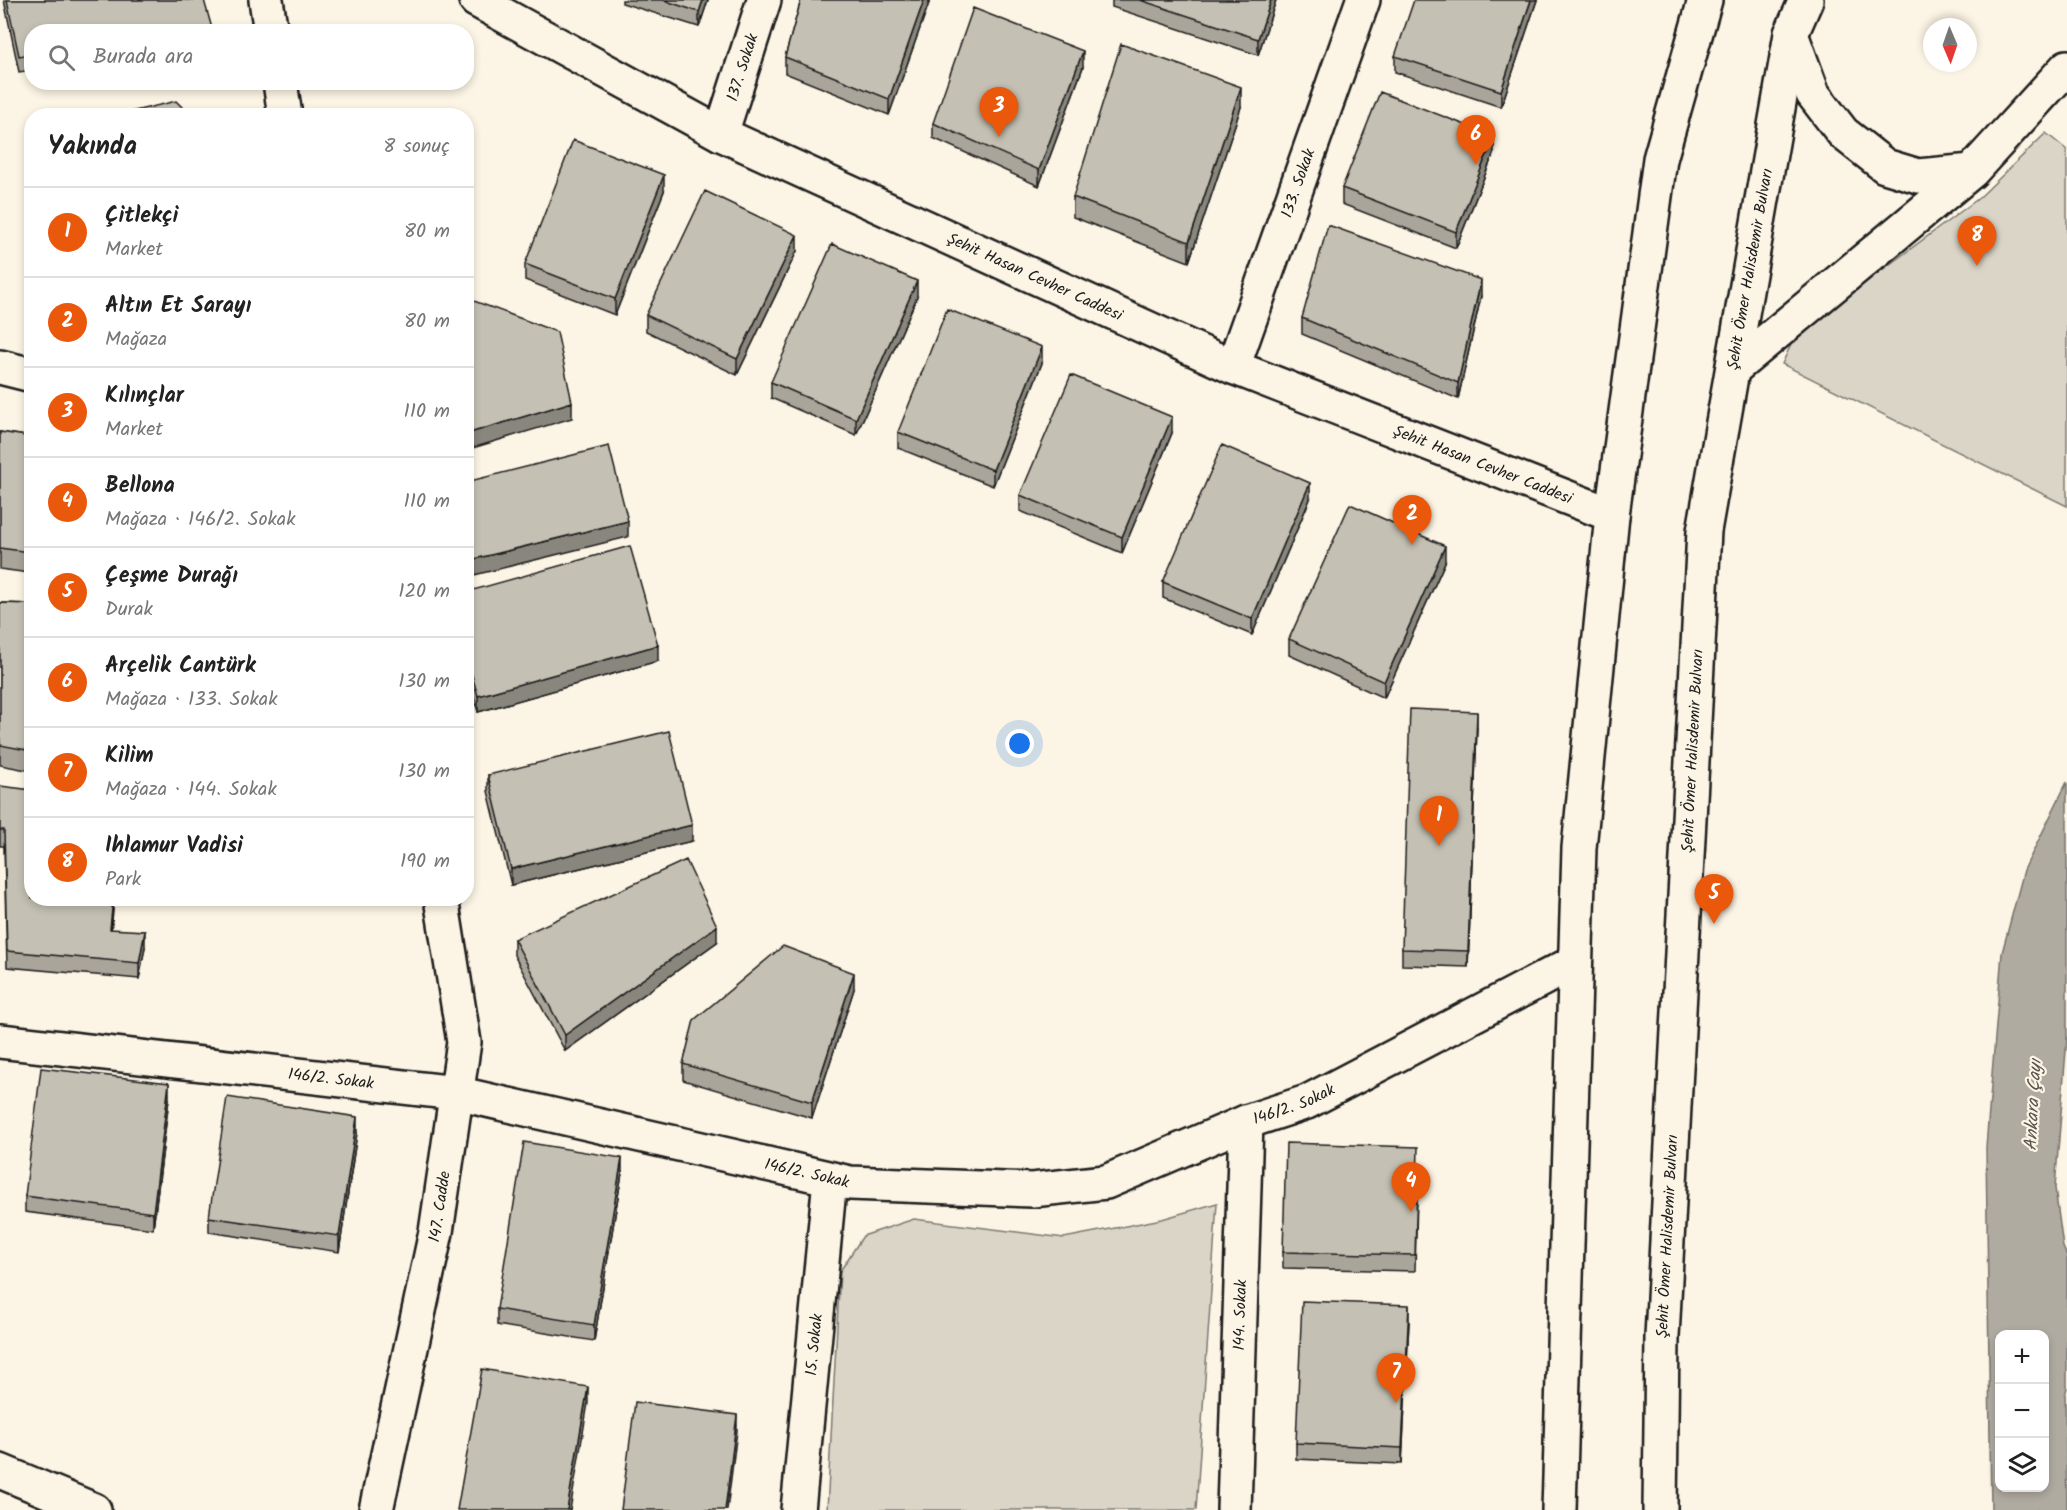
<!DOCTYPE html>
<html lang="tr">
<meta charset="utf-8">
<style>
body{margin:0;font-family:Kalam,sans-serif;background:#f2f2f2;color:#222}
.controls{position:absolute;right:18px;bottom:18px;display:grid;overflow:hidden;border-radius:12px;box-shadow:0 3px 9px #0003}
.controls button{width:54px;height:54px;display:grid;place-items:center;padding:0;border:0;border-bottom:2px solid #e0e0e0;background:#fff;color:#222;font:30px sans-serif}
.compass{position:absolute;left:1923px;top:18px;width:54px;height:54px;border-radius:50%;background:#fff;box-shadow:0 3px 9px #0003;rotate:178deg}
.you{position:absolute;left:1020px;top:744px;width:21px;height:21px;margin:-15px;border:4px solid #fff;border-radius:50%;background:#1a73e8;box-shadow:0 0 0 9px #1a73e833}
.badge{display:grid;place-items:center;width:39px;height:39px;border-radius:50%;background:#ea580c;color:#fff;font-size:20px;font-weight:700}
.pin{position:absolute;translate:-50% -50px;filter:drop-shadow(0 2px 3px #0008)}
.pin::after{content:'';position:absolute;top:32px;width:21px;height:18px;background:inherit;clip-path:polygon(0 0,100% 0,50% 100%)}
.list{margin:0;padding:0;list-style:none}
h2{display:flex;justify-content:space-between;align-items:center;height:78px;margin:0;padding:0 24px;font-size:26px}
h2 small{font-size:20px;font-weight:400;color:#767676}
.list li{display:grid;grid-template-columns:39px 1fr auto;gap:18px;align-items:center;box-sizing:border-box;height:90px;padding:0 24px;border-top:2px solid #e0e0e0}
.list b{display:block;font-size:22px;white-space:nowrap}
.list p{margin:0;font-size:20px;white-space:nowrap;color:#767676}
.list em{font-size:20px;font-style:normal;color:#767676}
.icon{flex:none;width:33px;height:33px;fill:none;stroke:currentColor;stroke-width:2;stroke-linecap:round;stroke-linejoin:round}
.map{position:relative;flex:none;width:2067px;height:1510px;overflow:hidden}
.search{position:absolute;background:#fff;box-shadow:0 3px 9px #0003;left:24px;top:24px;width:450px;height:66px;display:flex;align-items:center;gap:15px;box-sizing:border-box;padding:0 21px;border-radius:24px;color:#767676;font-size:22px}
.panel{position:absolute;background:#fff;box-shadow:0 3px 9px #0003;left:24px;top:108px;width:450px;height:798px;border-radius:24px}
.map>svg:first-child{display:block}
</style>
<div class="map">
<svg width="2067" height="1510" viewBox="0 0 2067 1510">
<rect width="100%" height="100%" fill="#fcf5e5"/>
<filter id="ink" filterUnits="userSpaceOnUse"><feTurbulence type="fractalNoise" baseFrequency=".0167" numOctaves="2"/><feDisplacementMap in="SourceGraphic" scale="12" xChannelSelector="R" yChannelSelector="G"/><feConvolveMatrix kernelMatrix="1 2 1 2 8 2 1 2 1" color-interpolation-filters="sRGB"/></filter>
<g filter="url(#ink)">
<!-- green -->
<path fill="#dbd5c8" stroke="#7c7872" stroke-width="1.5" d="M2046 133 2067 150V506L1782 364 1796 334 1979 198Z
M1217 1203 1196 1510H827L840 1271 863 1236 914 1219 1064 1238 1162 1219Z"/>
<!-- water -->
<path fill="#b0aba1" stroke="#75726c" stroke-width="1.5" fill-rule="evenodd" d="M2067 782V1038L2055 1188 2063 1247 2067 1256V1388L2065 1395 2067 1510H1991L1986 1147 2002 953 2024 870ZM2000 1334H2044V1488H2000Z"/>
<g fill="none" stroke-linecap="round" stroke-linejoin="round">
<!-- street casing -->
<g stroke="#1c1c1c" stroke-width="38">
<g id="street">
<path d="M266 0 271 32"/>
<path d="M280 82 285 116"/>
<path id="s1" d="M721 134 764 0"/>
<path d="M0 367 32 375"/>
<path id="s2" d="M1233 367 1363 0"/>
<path id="s3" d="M0 1041 456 1093 850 1183 1032 1190 1106 1182 1246 1122 1307 1102 1575 962"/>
<path d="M0 1471 94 1510"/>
<path id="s4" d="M376 1510 436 1232 464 1042 441 898"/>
<path id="s5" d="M798 1510 830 1179"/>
<path id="s6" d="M1234 1510 1246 1122"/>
</g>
</g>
<!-- secondary casing -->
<g stroke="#1c1c1c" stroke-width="38">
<g id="secondary">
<path id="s7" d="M476 0 721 134 1233 367 1612 515"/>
</g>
</g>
<!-- primary casing -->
<g stroke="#1c1c1c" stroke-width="38">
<path id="primary" d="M1791 34 1813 94 1843 133 1885 166 1918 176 1972 171
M1733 369 1972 171 2067 67"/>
</g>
<!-- highway casing -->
<g stroke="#1c1c1c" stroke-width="38">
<g id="highway">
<path d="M1559 1510 1579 848 1612 515 1660 159 1705 0"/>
<path id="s8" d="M1660 1510 1662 1337 1704 531 1791 34 1806 0"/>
</g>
</g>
<!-- street -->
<use href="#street" stroke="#fcf5e5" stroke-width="33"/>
<!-- secondary -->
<use href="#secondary" stroke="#fcf5e5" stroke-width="33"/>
<!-- primary -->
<use href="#primary" stroke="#fcf5e5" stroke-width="33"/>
<!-- highway -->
<use href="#highway" stroke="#fcf5e5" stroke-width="33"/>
</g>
<!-- wall -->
<path fill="#a9a59a" stroke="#1c1c1c" stroke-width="1.5" d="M4 0H204L32 32V70L19 72Z
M622 0H708L699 27 622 3Z
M801 0H930L889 115 785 73V57Z
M1112 0H1276L1258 55 1112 7Z
M1537 0 1501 107 1395 72V56Z
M1083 67 1039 186 933 138V123Z
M1241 107 1189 262 1073 217V197Z
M1494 152 1456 248 1342 204V188Z
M664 191 615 315 525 280V264Z
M797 251 737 375 646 331V315Z
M1481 296 1458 399 1302 334V318Z
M917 297 856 435 771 398V382Z
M1042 363 993 486 898 448V432Z
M0 432 32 437V541L29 573 0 569Z
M1172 433 1122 553 1020 511V495Z
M1310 499 1252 635 1163 598V582Z
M1445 562 1384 698 1289 655V639Z
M466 592 658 661 478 712 466 670Z
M0 603 32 604V771L0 765Z
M1477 727 1468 967 1402 965V949Z
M488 775 692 841 511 885 488 791Z
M0 786 114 898 111 929 145 947 139 979 7 967 4 846H0Z
M514 939 717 942 565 1051 514 955Z
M854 989 812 1118 683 1080V1064Z
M169 1099 153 1229 25 1212V1196Z
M357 1133 339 1252 209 1232V1217Z
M1418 1163 1415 1271 1283 1268V1252Z
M622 1173 594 1341 497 1325V1309Z
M1409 1321 1402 1464 1296 1459V1443Z"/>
<!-- shaded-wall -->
<path fill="#89867d" stroke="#1c1c1c" stroke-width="1.5" d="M703 0H708L699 27V12Z
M924 0H930L889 115V99Z
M1271 0H1276L1258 55V39Z
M1531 0H1537L1501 107V91Z
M1083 51V67L1039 186V170Z
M1241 87V107L1189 262V242Z
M1494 136V152L1456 248V232Z
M664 175V191L615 315V299Z
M797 235V251L737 375V359Z
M1481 280V296L1458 399V383Z
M917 281V297L856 435V419Z
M1042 347V363L993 486V470Z
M572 402V418L466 450V434Z
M1172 417V433L1122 553V537Z
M1310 483V499L1252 635V619Z
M32 520V541L29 573V552Z
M628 521V537L466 577V561Z
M1445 546V562L1384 698V682Z
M658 645V661L478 712V696Z
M1477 712V727L1468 967V951Z
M692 825V841L511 885V869Z
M113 898H114L110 945V929Z
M717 926V942L565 1051V1035Z
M145 931V947L139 979V963Z
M854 973V989L812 1118V1102Z
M169 1083V1099L153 1229V1213Z
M357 1117V1133L339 1252V1236Z
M622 1158V1173L594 1341V1325Z
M1409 1305V1321L1402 1464V1448Z
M588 1387V1403L570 1510H567Z
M737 1415V1431L727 1510H725Z"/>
<!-- building -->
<path fill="#c4c0b3" stroke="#1c1c1c" stroke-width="1.5" d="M7 0H204L213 32H32V54L19 56Z
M663 0H703L699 12Z
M801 0H924L889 99 785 57Z
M1140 0H1271L1258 39Z
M1414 0H1531L1501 91 1395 56Z
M973 8 1083 51 1039 170 933 123Z
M1121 44 1241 87 1189 242 1073 197Z
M1380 92 1494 136 1456 232 1342 188Z
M176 101 191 116H130V112Z
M573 140 664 175 615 299 525 264Z
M705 191 797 235 737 359 646 315Z
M1328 225 1481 280 1458 383 1302 318Z
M832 244 917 281 856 419 771 382Z
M466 298 557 332 572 402 466 434Z
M947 309 1042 347 993 470 898 432Z
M1071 375 1172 417 1122 537 1020 495Z
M0 432 32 437V520L29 552 0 548Z
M1222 445 1310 483 1252 619 1163 582Z
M609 446 628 521 466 561V482Z
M1350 504 1445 546 1384 682 1289 639Z
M630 546 658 645 478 696 466 655V592Z
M0 603 32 604V751L0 745Z
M1410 709 1477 712 1468 951 1402 949Z
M669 731 692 825 511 869 488 775Z
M0 786 32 790V898H113L110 929 145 931 139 963 7 951 4 830H0Z
M686 860 717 926 565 1035 514 939Z
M783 946 854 973 812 1102 683 1064 694 1020Z
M41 1068 169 1083 153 1213 25 1196Z
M227 1097 357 1117 339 1236 209 1217Z
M524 1142 622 1158 594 1325 497 1309Z
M1286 1143 1418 1147 1415 1255 1283 1252Z
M1302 1301 1409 1305 1402 1448 1296 1443Z
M482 1369 588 1387 567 1510H457Z
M635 1402 737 1415 725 1510H621Z"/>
</g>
<g text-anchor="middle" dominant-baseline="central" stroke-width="4.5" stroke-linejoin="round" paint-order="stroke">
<!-- street labels -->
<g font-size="16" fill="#1c1c1c" stroke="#fcf5e5">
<text stroke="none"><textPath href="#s1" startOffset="70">137. Sokak</textPath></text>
<text stroke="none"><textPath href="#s2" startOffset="195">133. Sokak</textPath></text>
<text stroke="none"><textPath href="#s8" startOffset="1246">Şehit Ömer Halisdemir Bulvarı</textPath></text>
<text stroke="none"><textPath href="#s7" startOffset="624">Şehit Hasan Cevher Caddesi</textPath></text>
<text stroke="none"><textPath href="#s7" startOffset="1110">Şehit Hasan Cevher Caddesi</textPath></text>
<text stroke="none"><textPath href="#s8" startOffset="760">Şehit Ömer Halisdemir Bulvarı</textPath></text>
<text stroke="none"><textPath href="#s3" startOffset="333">146/2. Sokak</textPath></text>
<text stroke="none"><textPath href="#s3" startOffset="1323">146/2. Sokak</textPath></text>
<text stroke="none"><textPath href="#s3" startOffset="819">146/2. Sokak</textPath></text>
<text stroke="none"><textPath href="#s4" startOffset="310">147. Cadde</textPath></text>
<text stroke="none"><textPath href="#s8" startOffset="274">Şehit Ömer Halisdemir Bulvarı</textPath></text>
<text stroke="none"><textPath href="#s6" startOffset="195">144. Sokak</textPath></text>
<text stroke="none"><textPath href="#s5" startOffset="166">15. Sokak</textPath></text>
</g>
<!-- water labels -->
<g font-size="18" font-style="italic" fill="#575551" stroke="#fcf5e5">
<text transform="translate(2034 1105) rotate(-87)">Ankara Çayı</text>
</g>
</g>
</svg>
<div class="controls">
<button>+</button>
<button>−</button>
<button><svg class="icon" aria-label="layers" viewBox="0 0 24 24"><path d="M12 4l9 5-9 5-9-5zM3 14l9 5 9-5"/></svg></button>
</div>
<svg class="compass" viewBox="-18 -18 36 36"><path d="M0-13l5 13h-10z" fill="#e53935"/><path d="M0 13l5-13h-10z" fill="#767676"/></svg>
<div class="you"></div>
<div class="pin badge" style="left:1439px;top:846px">1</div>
<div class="pin badge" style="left:1412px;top:545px">2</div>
<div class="pin badge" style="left:999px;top:137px">3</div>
<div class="pin badge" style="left:1411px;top:1212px">4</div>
<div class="pin badge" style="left:1714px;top:924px">5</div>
<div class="pin badge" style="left:1476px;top:165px">6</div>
<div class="pin badge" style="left:1396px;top:1403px">7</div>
<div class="pin badge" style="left:1977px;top:266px">8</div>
<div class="search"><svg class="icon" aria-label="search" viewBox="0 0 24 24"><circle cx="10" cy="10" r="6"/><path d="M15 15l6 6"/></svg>Burada ara</div>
<section class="panel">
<h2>Yakında<small>8 sonuç</small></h2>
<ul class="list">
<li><span class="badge">1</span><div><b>Çitlekçi</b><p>Market</p></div><em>80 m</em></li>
<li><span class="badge">2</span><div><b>Altın Et Sarayı</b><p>Mağaza</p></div><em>80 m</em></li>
<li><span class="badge">3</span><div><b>Kılınçlar</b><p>Market</p></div><em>110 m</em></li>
<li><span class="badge">4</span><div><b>Bellona</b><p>Mağaza · 146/2. Sokak</p></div><em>110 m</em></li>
<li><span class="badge">5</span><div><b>Çeşme Durağı</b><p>Durak</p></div><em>120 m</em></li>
<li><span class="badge">6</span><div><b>Arçelik Cantürk</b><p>Mağaza · 133. Sokak</p></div><em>130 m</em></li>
<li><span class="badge">7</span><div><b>Kilim</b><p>Mağaza · 144. Sokak</p></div><em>130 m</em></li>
<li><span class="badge">8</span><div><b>Ihlamur Vadisi</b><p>Park</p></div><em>190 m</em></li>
</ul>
</section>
</div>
